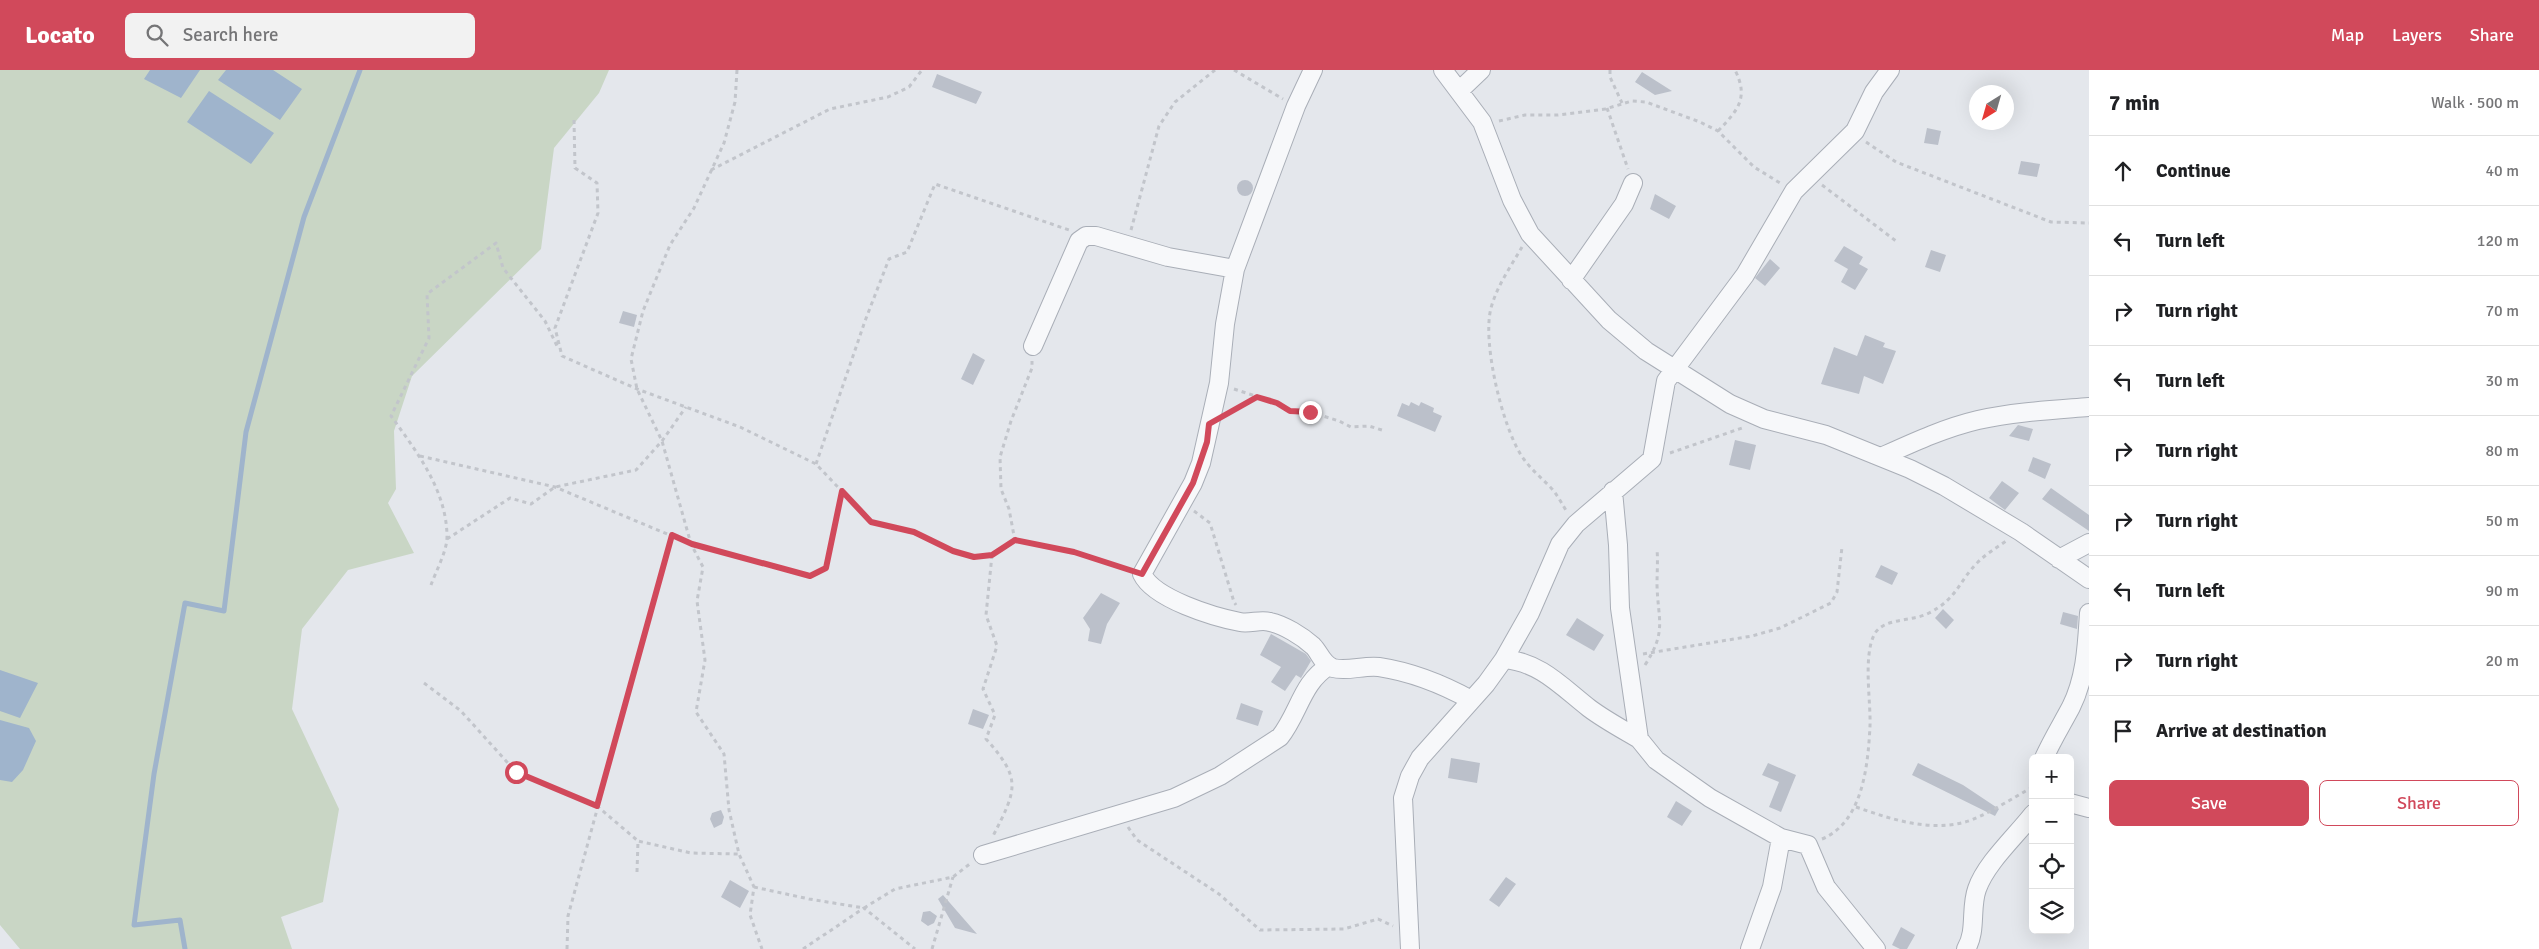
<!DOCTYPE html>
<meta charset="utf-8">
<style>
body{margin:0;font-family:Signika,sans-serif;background:#f2f2f2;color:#202124}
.controls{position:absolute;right:15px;bottom:15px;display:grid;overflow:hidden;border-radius:8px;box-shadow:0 5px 20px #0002}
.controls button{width:45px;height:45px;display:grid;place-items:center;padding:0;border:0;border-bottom:1px solid #e0e0e0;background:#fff;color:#202124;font:25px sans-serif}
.compass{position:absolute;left:1969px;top:15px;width:45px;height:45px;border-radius:50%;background:#fff;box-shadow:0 5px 20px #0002;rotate:217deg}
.stop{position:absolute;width:15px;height:15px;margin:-11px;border:4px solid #d1495b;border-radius:50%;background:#fff}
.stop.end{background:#d1495b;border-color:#fff;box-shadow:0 1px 5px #0008}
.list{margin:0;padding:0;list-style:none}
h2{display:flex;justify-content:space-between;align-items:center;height:65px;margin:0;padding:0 20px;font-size:21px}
h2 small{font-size:16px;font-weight:400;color:#757577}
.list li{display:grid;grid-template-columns:32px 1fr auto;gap:15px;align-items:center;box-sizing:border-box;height:70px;padding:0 20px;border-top:1px solid #e0e0e0}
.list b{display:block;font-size:19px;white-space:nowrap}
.list em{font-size:16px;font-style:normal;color:#757577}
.actions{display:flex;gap:10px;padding:15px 20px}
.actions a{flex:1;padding:11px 0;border:1px solid #d1495b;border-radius:8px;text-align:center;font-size:18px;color:#d1495b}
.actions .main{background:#d1495b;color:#fff}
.icon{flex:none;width:28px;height:28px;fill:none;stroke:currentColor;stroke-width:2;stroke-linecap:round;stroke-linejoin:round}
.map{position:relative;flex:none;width:2089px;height:879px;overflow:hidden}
header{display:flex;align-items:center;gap:30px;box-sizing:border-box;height:70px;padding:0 25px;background:#d1495b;color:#fff}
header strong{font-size:24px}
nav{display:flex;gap:28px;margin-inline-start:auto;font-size:18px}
.search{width:350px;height:45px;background:#f2f2f2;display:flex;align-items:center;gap:12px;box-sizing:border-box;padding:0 18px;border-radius:8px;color:#757577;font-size:19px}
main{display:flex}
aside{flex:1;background:#fff}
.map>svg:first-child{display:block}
</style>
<header>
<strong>Locato</strong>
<div class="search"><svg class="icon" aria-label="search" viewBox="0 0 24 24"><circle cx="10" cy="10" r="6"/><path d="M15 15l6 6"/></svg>Search here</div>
<nav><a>Map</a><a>Layers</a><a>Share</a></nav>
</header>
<main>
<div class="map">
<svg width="2089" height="879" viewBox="0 0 2089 879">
<rect width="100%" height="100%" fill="#e4e7ec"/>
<!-- green -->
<path fill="#c9d6c5" d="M0 0H609L599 23 554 78 541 179 412 306 394 361 396 419 388 433 414 483 348 500 302 559 292 639 339 739 323 832 281 847 292 879H20L0 855Z"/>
<!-- water -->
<path fill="#9fb4cc" d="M150 0H200L181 28 144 9Z
M226 0H273L302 19 280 50 218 10Z
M209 21 274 63 251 94 187 52Z
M0 600 38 613 20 648 0 641Z
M0 650 29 658 36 671 23 700 12 712 0 710Z"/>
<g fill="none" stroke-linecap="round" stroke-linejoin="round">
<!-- stream -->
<path stroke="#9fb4cc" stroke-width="5" d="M185 879 180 850 134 855 154 704 185 533 224 541 246 362 304 147 360 0"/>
</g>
<!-- building -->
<path fill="#bbc0ca" d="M1642 2 1672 21 1655 25 1635 12Z
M937 4 982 22 976 34 932 17Z
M1927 58 1941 61 1938 75 1924 73Z
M2021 91 2040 94 2037 107 2018 104Z
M1237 118a8 8 0 1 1 16 0a8 8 0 1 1-16 0Z
M1655 124 1676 136 1669 149 1650 139Z
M1844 176 1863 187 1859 194 1868 199 1855 220 1841 212 1848 199 1834 191Z
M1931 180 1946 185 1940 202 1925 197Z
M1770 189 1780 198 1765 216 1755 208Z
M623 241 637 245 634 257 619 253Z
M1865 265 1885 273 1883 277 1896 281 1883 314 1864 306 1859 324 1821 314 1834 277 1857 286Z
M973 283 985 290 973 315 961 309Z
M1411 332 1419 336 1421 332 1434 338 1433 342 1442 346 1435 362 1397 346 1402 333 1409 336Z
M2018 355 2033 359 2029 371 2009 366Z
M1735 370 1756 375 1750 400 1729 395Z
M2033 387 2051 394 2045 409 2028 401Z
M2002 411 2019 423 2005 440 1989 428Z
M2051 418 2089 445V461L2042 429Z
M1881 495 1898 503 1892 515 1875 507Z
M1101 523 1120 533 1107 554 1101 574 1088 571 1090 559 1083 548Z
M1943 539 1954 550 1946 559 1935 548Z
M2063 542 2078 546 2077 559 2060 554Z
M1577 548 1604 565 1594 581 1566 565Z
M1271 564 1306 584 1311 591 1301 608 1296 605 1285 621 1271 612 1281 597 1260 585Z
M1241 633 1263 641 1258 656 1236 649Z
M973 639 989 645 983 659 968 654Z
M1451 688 1480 693 1477 713 1448 708Z
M1768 693 1796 705 1781 742 1769 737 1779 712 1762 705Z
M1918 693 1963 715 1999 739 1995 746 1912 705Z
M1676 731 1692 741 1682 756 1667 747Z
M721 740 724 747 722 754 714 758 710 749 712 743Z
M1506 807 1516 814 1499 837 1489 830Z
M730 810 749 821 740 838 721 827Z
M943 825 977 864 955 858 938 829Z
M930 841 937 846 934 853 928 856 921 851 923 842Z
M1901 857 1915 865 1907 879H1900L1892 875Z"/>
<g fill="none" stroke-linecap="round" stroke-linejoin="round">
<!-- street casing -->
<g stroke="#a9aeb7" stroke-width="20">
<path id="street" d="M1313 0 1296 36 1235 199 1225 254 1219 313 1201 393 1193 413 1142 504C1154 529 1214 547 1240 552 1250 554 1261 549 1270 552 1284 555 1302 566 1313 576 1320 583 1322 594 1333 598 1347 602 1364 595 1379 597 1412 602 1442 614 1471 630
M1443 0 1482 52 1512 130 1530 164 1609 250 1646 281 1730 334 1764 349 1826 365 1910 399 1944 416 2021 462 2089 509
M1460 20 1481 0
M1571 210 1624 134 1633 113
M1033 276 1079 171 1086 166H1096L1168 187 1235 199
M1881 387C1912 373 1944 358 1978 350 2014 342 2052 340 2089 337
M1613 421 1618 475 1620 538 1639 669 1656 690 1710 728 1781 768 1808 775 1826 817 1876 879
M2059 489 2089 473
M1504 589C1540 592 1562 617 1589 638 1605 650 1622 659 1639 669
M2044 688C2052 670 2062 654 2071 637 2086 607 2087 574 2089 543
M2070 733 2089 738
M983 785 1174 728 1220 706 1280 667C1299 643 1302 612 1329 596
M1410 879 1403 728 1410 706 1420 688 1486 614 1504 589 1530 543 1560 474 1576 454 1652 389 1666 311 1745 205 1794 121 1855 61 1874 22 1890 0
M1750 879 1772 817 1781 768
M1966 879C1977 861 1970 838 1977 819 1986 793 2016 766 2033 744"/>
</g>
<!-- path -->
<path stroke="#c2c5cb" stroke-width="3" stroke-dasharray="4 4" stroke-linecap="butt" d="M737 0 735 32 724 73 694 138 670 175 643 241 631 289 637 319 662 371 691 474 703 497 697 531 705 590 696 642 724 684 729 740 739 784 754 817 750 845 762 879
M1234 0 1283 29
M1610 0V7L1622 33
M1607 38 1628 99
M574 50 575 98 597 113 598 143 555 258 562 286 637 319 740 357 816 394 871 452 913 463 953 481 974 487 992 485 1015 471 1074 482 1128 500
M1499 51 1525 45H1558L1605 39 1632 31 1646 32 1700 52 1718 61 1754 97 1780 113
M1718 61C1738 40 1749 28 1735 0
M1866 72 1896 92 2051 152 2089 153
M711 100 830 39 888 27 909 17 922 0
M1822 115 1896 171
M1131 160 1159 56 1175 32 1215 0
M1522 177C1511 196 1497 216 1491 238 1482 272 1502 355 1521 385 1530 399 1542 408 1552 419 1558 426 1562 434 1567 442
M1234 319 1277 333 1289 341 1310 342 1339 351 1351 357 1369 356 1385 361
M1229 343 1256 327
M1670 383 1742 358
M420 386 555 417 691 474 810 506 826 498 842 421
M816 394 865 251 889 189 907 182 935 114 1069 160
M1194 441 1210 453 1234 532 1236 535
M447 469 510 428 531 434 555 417 636 400 662 371 686 337
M1015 471 1009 439 1001 419 1000 387 1011 351 1032 298V291
M992 485 986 545 997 576 983 619 995 645 986 669C1022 709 1017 719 993 766
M431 515C436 501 447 481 447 467 447 421 417 382 391 346L429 268 427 224 496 173 503 198 545 251 558 278
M1643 584 1752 566 1780 558 1831 533 1837 522 1842 477
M1645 595C1667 561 1658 551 1657 515 1657 503 1658 491 1657 479
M424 613 461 641 516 702 597 736 638 771
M1856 737C1891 749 1928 762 1965 752 1984 747 2014 727 2033 717
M1128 757 1137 770 1219 824 1260 860 1344 859 1378 849 1393 856
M1822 769C1863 752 1868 695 1870 656 1871 632 1863 588 1874 565 1883 547 1913 552 1929 543 1958 528 1958 512 1978 492 1986 484 1996 478 2006 471
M637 802 638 771 691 783 739 784
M754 817 809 829 864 838 895 819 953 807 971 793
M567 879 568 846 672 465
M803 879 864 838 915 879
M932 879 953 807"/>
<!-- street -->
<use href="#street" stroke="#f7f8fa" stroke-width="18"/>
</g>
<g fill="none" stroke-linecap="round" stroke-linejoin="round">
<!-- route -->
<path stroke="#d1495b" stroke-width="6" d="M516 702 597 736 672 465 692 474 810 506 826 498 842 421 871 452 914 462 953 481 974 487 992 485 1015 470 1074 482 1142 504 1193 413 1207 372 1209 354 1257 327 1277 333 1290 341 1310 342"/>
</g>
</svg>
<div class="controls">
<button>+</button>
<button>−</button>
<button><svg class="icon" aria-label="locate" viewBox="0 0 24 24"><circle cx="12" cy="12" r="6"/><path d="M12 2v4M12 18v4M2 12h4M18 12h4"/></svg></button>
<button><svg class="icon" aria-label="layers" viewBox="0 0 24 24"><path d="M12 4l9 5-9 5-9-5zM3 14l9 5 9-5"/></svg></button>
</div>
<svg class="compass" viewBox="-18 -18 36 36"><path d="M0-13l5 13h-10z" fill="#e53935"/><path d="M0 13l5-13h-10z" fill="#757577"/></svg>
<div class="stop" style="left:516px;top:702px"></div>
<div class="stop end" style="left:1310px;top:342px"></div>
</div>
<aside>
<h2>7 min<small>Walk · 500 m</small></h2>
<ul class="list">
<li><svg class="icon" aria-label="ahead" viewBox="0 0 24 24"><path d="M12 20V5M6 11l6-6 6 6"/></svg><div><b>Continue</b></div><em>40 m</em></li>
<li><svg class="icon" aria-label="left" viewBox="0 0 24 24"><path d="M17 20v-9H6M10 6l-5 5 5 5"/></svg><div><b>Turn left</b></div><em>120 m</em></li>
<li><svg class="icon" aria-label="right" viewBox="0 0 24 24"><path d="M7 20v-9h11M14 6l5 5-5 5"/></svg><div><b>Turn right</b></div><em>70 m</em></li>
<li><svg class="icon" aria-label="left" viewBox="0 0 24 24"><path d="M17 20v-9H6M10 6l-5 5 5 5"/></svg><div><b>Turn left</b></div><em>30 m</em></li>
<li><svg class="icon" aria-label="right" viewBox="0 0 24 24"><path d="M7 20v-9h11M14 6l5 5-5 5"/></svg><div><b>Turn right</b></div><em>80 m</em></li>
<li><svg class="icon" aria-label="right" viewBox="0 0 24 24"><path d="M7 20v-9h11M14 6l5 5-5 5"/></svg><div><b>Turn right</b></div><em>50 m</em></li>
<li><svg class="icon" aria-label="left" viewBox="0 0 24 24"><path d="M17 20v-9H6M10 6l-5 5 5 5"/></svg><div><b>Turn left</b></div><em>90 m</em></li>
<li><svg class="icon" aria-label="right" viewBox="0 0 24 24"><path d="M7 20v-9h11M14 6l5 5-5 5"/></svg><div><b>Turn right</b></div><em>20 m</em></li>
<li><svg class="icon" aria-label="arrive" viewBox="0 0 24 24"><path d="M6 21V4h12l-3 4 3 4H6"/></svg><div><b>Arrive at destination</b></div></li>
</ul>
<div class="actions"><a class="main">Save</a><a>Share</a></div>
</aside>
</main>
